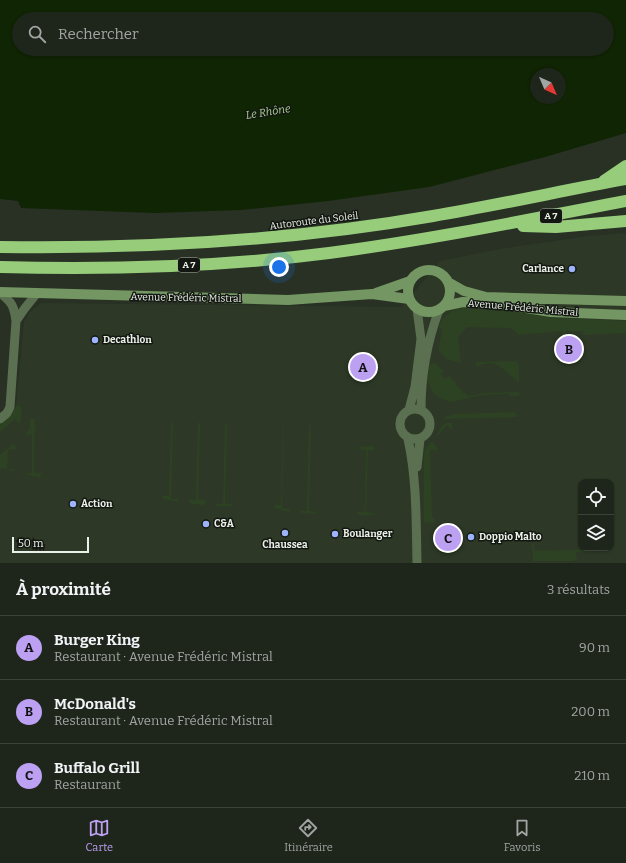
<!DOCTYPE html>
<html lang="fr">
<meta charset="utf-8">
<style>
body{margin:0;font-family:Bitter,serif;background:#262d24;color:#f1f3f6}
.controls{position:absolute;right:12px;bottom:12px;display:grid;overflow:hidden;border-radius:8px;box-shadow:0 1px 3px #0004}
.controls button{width:36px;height:36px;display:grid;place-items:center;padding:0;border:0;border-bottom:1px solid #3c423a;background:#1e251b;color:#f1f3f6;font:20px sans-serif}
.compass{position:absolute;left:530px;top:68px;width:36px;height:36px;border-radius:50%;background:#1e251b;box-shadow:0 1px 3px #0004;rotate:136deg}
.scale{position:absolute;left:12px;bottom:10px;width:77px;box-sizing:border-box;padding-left:4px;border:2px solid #ebf1e9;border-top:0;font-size:11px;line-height:14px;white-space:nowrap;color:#ebf1e9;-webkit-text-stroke:3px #131711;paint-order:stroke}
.you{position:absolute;left:279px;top:267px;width:14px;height:14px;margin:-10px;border:3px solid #fff;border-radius:50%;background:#1a73e8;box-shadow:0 0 0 6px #1a73e833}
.badge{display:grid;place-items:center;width:26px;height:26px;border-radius:50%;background:#bca0f2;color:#111;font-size:13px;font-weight:700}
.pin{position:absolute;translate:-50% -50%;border:2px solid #fff;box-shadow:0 1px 4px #0006}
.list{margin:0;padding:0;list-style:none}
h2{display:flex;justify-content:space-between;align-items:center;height:52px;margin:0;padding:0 16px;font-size:17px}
h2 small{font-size:13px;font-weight:400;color:#a1a5a3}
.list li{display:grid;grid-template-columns:26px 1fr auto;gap:12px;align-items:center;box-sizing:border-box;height:64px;padding:0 16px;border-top:1px solid #3c423a}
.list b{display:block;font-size:15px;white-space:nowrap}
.list p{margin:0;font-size:13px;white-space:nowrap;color:#a1a5a3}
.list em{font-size:13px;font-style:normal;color:#a1a5a3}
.icon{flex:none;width:22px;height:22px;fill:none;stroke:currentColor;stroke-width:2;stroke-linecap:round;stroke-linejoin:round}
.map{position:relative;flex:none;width:626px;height:563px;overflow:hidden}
.search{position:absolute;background:#1e251b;box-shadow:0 1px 3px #0004;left:12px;right:12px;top:12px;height:44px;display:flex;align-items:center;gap:10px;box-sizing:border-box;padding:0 14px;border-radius:22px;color:#a1a5a3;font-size:15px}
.sheet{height:244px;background:#1e251b}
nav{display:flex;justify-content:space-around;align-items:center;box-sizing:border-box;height:56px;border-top:1px solid #3c423a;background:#1e251b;font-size:11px;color:#a1a5a3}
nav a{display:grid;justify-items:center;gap:2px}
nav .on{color:#bca0f2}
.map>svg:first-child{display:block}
</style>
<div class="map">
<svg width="626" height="563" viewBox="0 0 626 563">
<rect width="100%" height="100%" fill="#283124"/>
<!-- built -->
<path fill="#2d3926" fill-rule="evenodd" d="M626 233V563H0V425L10 416 16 406 24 322 30 312 41 303 402 307 440 261 500 249 588 236ZM581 482H611V548H581Z"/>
<!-- green -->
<path fill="#2d4222" d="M462 308 517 312 554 318 626 321V332L625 333 583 335V331H566V335H562L561 331 519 335 511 328 467 327 458 336 461 363 447 359 439 351V346L442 331 439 325C445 315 451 310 462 308Z
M516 361 519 364V382H518C503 371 498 356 476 367V362Z
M435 363 444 371 441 374 445 379 449 376 456 383 455 384 468 396 484 393 517 392H519L520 394 518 396H511L509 394 482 395 451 402 444 400 438 397 432 391 428 382 429 365Z
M17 405 22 408 20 424 15 419 0 432V425L10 416Z
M515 412 518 417 443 419 447 416 456 414Z
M30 419H35L34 473H42L40 478 25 474 32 473V435L25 434 30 429Z
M171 422 173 423 171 499H178L179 502 163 499 162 496H169Z
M198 423H200L198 500H206L205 504 204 505 192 504 189 502V500H196Z
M225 423 227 424 225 504H232V506H216V504H223Z
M446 423H452V430L447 425 432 442 437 447V450H430L432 518H435V522L424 523V454C426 446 431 443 436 437 439 432 440 427 446 423Z
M283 425H284L282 508 290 509V510L288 512 275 508 273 505H281Z
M309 425H311L309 511 316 512 315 514 302 513 300 511H307Z
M13 444 15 445 16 449H8L7 469H15L14 471 0 468V455Z
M374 446 375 450H368L366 512 374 513 372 515H358L357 512H365L366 450 358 449 359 447Z
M534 543V551L599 549H603V551L576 552 577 560 571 561H533L532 544Z"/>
<!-- water -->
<path fill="#102503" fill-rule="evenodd" d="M0 0H626V133L545 157 429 187 328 201 241 210 155 213 21 208 18 201 0 199ZM19 19H607V49H19ZM536 74H560V98H536Z"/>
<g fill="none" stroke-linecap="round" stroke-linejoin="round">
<!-- minor -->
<path stroke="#5b7050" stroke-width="9" d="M0 293C12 302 14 306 16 321L10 407 7 413 0 419
M16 321 25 308 37 293
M400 424a15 15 0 1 1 30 0a15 15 0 1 1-30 0Z
M409 410 415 387 421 339 417 309
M421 410C421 377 427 342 439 310
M408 439C417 480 416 521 417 563
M417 467 420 439"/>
<!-- secondary -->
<path stroke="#739662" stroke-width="10" d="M408 291a21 21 0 1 1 42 0a21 21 0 1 1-42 0Z
M448 282 464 291 486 297 626 301
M0 292 288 300 372 294 409 299
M376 293 410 281
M444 306 463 302 495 303 551 312 626 315"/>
<!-- motorway -->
<path stroke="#97cc7b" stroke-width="12" d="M604 181 626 166
M523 226 556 227 626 221
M0 247C145 249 290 241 433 216 498 205 561 191 626 179
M0 267C110 270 220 267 329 253 429 240 527 220 626 201"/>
</g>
<!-- markers -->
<g fill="#9db4fd" stroke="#131711" stroke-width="1.5">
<circle cx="572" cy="269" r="4"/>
<circle cx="95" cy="340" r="4"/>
<circle cx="73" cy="504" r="4"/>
<circle cx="206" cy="524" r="4"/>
<circle cx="285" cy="533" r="4"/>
<circle cx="335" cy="534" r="4"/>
<circle cx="471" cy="537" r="4"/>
</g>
<g text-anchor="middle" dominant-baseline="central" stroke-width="3" stroke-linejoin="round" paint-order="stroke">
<!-- shield labels -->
<g fill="#131711" stroke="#aab0a8" stroke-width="1">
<rect x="540" y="209" width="22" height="14" rx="3"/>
<rect x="178" y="258" width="22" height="14" rx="3"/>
</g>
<g font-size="9" font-weight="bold" fill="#ebf1e9">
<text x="551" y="216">A 7</text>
<text x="189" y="265">A 7</text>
</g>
<!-- street labels -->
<g font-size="10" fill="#ebf1e9" stroke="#131711">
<text transform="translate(314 221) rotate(-7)">Autoroute du Soleil</text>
<text transform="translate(186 298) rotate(1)">Avenue Frédéric Mistral</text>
<text transform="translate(523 308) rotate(5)">Avenue Frédéric Mistral</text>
</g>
<!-- poi labels -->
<g font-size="10" font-weight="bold" fill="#ebf1e9" stroke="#131711" text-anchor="start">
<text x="564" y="269" text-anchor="end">Carlance</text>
<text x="103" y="340">Decathlon</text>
<text x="81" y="504">Action</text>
<text x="214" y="524">C&amp;A</text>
<text x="343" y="534">Boulanger</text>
<text x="479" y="537">Doppio Malto</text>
<text x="285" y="545" text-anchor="middle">Chaussea</text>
</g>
<!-- water labels -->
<g font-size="11" font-style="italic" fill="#a9d194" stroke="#131711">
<text transform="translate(268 112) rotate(-9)">Le Rhône</text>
</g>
</g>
</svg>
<div class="controls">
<button><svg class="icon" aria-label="locate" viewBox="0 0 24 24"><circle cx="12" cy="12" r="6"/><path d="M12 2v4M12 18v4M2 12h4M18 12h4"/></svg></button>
<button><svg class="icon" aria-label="layers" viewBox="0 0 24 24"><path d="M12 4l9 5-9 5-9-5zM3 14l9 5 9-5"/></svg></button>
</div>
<svg class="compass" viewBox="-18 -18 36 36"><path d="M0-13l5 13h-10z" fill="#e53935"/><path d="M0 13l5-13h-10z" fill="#a1a5a3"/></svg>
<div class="scale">50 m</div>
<div class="you"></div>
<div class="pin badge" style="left:363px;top:367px">A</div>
<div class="pin badge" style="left:569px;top:349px">B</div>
<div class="pin badge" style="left:448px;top:538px">C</div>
<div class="search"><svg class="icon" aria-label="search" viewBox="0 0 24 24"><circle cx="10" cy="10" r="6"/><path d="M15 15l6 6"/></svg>Rechercher</div>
</div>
<section class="sheet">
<h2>À proximité<small>3 résultats</small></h2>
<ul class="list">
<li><span class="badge">A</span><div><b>Burger King</b><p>Restaurant · Avenue Frédéric Mistral</p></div><em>90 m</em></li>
<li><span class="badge">B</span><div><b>McDonald's</b><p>Restaurant · Avenue Frédéric Mistral</p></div><em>200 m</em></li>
<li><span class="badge">C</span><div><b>Buffalo Grill</b><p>Restaurant</p></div><em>210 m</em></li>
</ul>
</section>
<nav>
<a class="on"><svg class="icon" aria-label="map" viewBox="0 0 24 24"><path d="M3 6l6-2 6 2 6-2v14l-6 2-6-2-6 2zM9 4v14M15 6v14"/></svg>Carte</a>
<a><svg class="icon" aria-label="directions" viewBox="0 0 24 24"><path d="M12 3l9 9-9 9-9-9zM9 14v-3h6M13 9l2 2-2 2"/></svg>Itinéraire</a>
<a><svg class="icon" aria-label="saved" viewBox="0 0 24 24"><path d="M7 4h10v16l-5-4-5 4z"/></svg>Favoris</a>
</nav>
